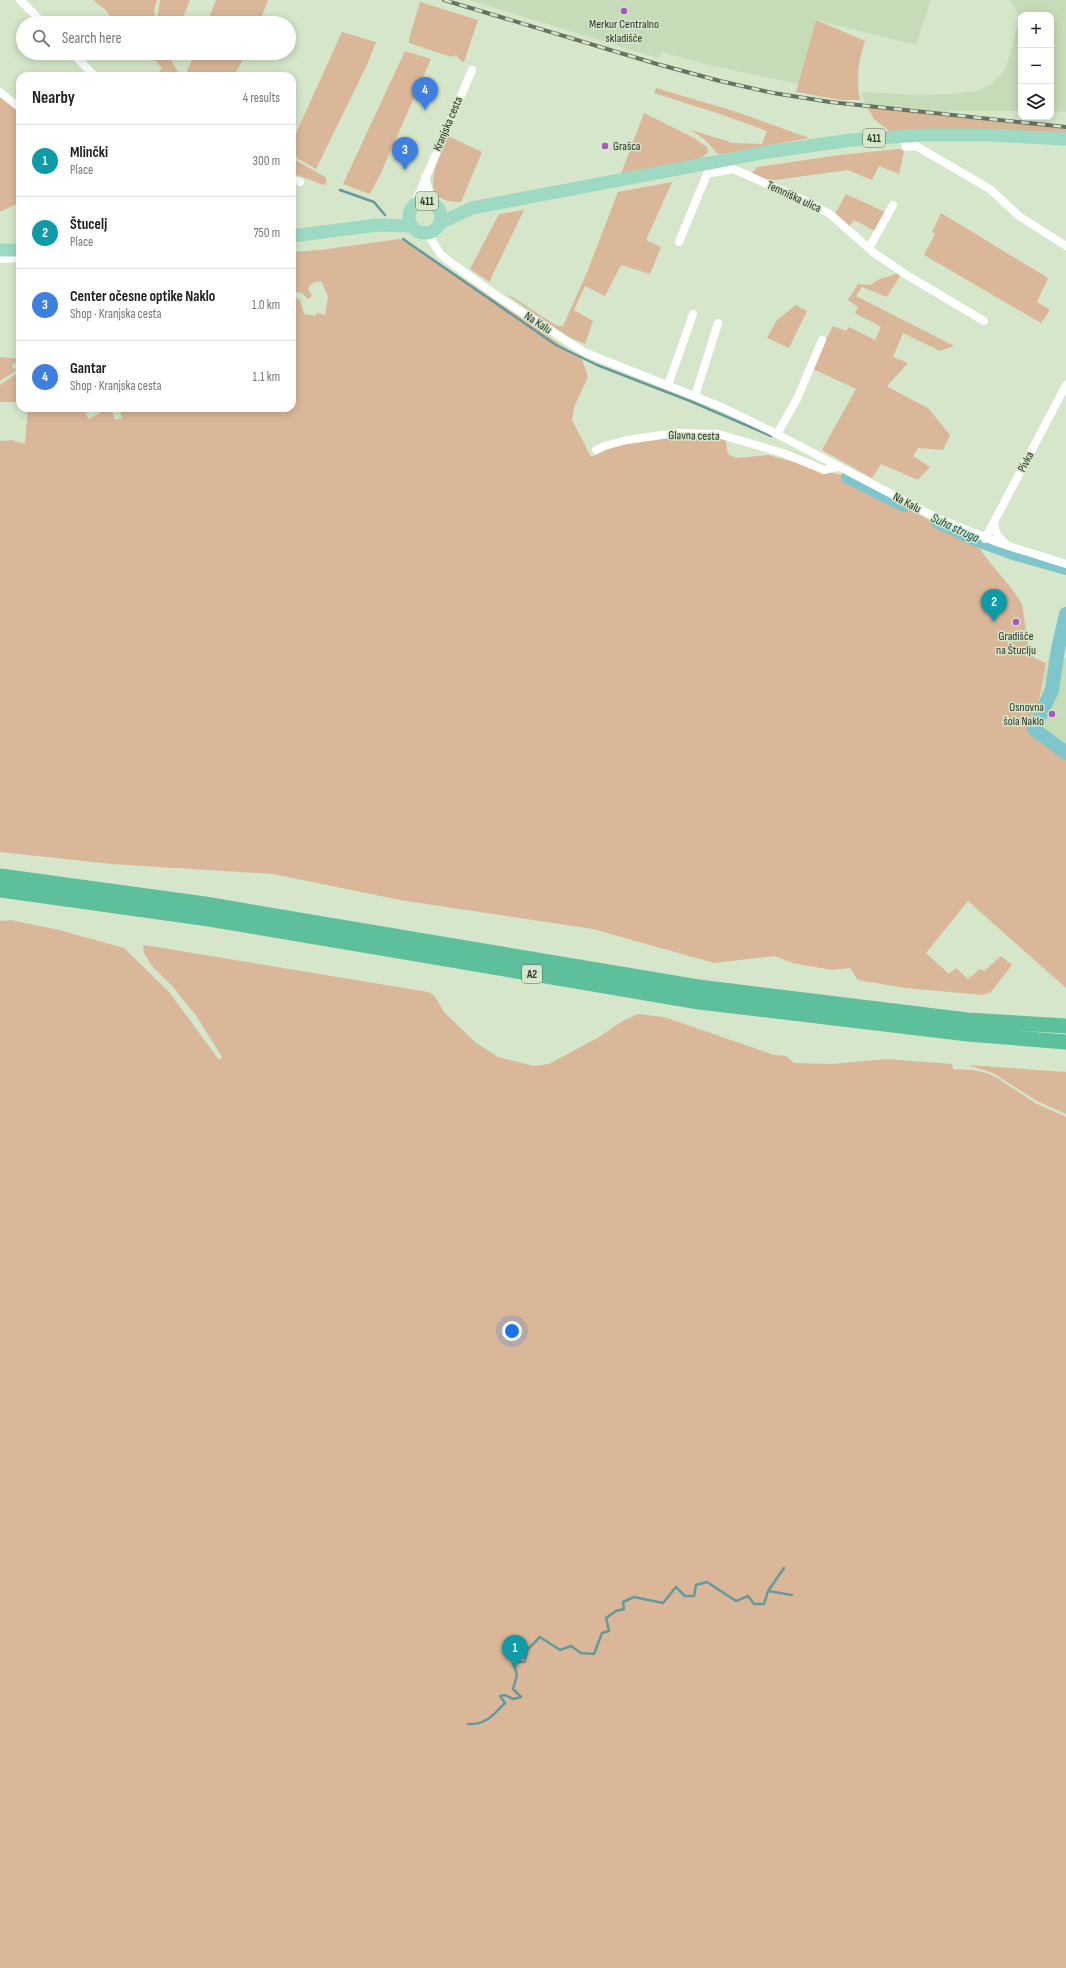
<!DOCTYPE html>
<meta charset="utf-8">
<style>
body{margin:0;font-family:"Sofia Sans Condensed",sans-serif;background:#f2f2f2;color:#222}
.controls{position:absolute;right:12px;top:12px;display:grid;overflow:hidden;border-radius:8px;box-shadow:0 2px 10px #0003}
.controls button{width:36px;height:36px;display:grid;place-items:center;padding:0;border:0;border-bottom:1px solid #e0e0e0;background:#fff;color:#222;font:20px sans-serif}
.you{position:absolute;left:512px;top:1331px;width:14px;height:14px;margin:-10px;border:3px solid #fff;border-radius:50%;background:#1a73e8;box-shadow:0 0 0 6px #1a73e833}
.badge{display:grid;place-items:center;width:26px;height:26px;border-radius:50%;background:#111827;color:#fff;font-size:13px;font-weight:700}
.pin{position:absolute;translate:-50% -33px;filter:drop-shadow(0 1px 2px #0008)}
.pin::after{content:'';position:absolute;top:21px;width:14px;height:12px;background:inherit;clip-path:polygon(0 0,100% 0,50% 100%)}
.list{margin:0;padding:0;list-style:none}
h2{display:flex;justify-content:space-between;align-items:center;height:52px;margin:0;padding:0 16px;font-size:17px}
h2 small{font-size:13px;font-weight:400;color:#767676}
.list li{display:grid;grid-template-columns:26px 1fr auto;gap:12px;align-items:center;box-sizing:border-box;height:72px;padding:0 16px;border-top:1px solid #e0e0e0}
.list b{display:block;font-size:15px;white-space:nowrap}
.list p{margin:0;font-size:13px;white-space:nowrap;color:#767676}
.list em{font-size:13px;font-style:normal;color:#767676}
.icon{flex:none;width:22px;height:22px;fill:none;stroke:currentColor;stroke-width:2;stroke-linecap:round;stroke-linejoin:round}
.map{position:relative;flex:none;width:1066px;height:1968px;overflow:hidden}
.search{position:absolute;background:#fff;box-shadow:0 2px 10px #0003;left:16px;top:16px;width:280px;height:44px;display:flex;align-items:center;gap:10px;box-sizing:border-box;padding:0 14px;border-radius:22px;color:#767676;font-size:15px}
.panel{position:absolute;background:#fff;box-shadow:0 2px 10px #0003;left:16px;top:72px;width:280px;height:340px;border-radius:12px}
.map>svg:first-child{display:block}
</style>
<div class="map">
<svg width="1066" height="1968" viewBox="0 0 1066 1968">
<rect width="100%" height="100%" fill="#d5e6ca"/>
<!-- built -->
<path fill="#c6dcb9" d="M469 0H931L916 45 816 20 798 84 705 64 662 52 658 58Z
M1010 0H1066V112L1051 111V15H1021V111H948L928 115 867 107 861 92 917 95 949 94 977 91 990 85 1003 72 1007 64 1020 18Z
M1049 656 1066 658V753L1034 729Z"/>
<!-- green -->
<path fill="#dab799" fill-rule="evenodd" d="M93 0H157L154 11 156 23H120L110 17 107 11Z
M160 0H190L181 23H159L158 14Z
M216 0H268L259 23H207Z
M420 2 478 20 464 62 461 61 456 55 451 57 409 43V39Z
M816 20 865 41C858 61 856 79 860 100H841L796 92Z
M342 32 376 42 366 67 316 169 292 155V142Z
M405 51 431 59 380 175 370 194 343 184Z
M148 53H166L181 76H157L162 68Z
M195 53H246L234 76H185Z
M656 88 737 112 809 138 724 154H718L704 139 691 130 733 143 762 144 767 131 720 114 654 93Z
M0 94 20 110V205L16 204 0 212Z
M867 107 1066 129V134L889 131 874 119Z
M644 113 694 138 707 147 708 153 698 160 621 174Z
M448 136 482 152 461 202C414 203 438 161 448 136Z
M898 149 903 150 904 152 899 174 879 166 872 180 848 170 768 181 753 176 752 173 757 167 840 155Z
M292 158 325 177 327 182 323 185 292 173Z
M672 182 646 240 661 247 650 274 621 265 605 296 585 286 574 310 593 321 585 344 569 337 507 295 511 296 557 326H563L588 270 618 192Z
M846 194 887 213 877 232 854 220 849 227 835 214Z
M524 210 491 278 490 282 470 269 499 214Z
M941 213 1048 278 1037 302 1050 310 1041 323 924 255 935 234 932 232Z
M399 239 411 244 582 359 588 377 574 407 572 420 591 457 611 448 643 438 725 437 728 454 736 458 768 455 848 477 935 523 972 538 991 564 1012 589 1022 604 1029 650 1034 658 1046 663 1034 729 1066 753V988L968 901 926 953 949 974 956 968 968 979 980 969 984 971 1001 956 1012 965 991 992 983 995 905 988 858 980 850 968 832 970 793 963 774 956 714 963 593 929 400 900 273 874 112 864 0 852V441L12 440 25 444 28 408H96L85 413 89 419 100 413 97 408H292V296L300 300 304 314 316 316 317 313 325 315 328 297 322 282C315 281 311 283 308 289L312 296 308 299 302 293 292 291V252L321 250ZM119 409 122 418 115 420 112 411Z
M897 273 900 276 887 297 862 287 856 296 954 346 940 351 903 333 893 357 908 363 888 385V387L928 408 950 435 943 450 918 448 913 456 930 467 918 480 881 464 872 478 822 450 856 389 811 368 833 326 846 331 849 327 875 340 881 327 855 313 858 307 848 300 858 284 871 285C880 276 887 279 897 273Z
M796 305 807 311 789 348 767 338 777 320Z
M0 357 20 359V362L12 364 13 369 19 368 17 370 0 381Z
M20 371V402H0V385Z
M11 920 59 930 124 948 170 993 219 1060 222 1057 197 1017 173 987 151 965 144 953 143 946 144 945 428 992 434 995 444 1012 475 1042 498 1057 534 1066 549 1064 601 1036 621 1022 638 1014 664 1017 774 1055 786 1056 794 1063 831 1064 887 1059 952 1064 953 1069 972 1070 987 1073 999 1079 1035 1103 1066 1117V1968H0V921Z
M968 1065 1066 1072V1114L1037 1101 993 1073Z"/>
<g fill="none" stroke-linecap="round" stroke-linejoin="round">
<!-- stream -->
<path stroke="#669a9a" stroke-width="2.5" d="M340 190 374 202 385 215
M403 239 556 345 597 365 690 401 771 436
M768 1591 784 1568
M468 1724C486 1725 493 1715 505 1703L500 1696 505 1695 513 1699 521 1697 513 1689 517 1675 513 1662H525L527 1650 540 1637 560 1650 571 1646 581 1653 594 1654 602 1633 609 1631 606 1618 616 1611 624 1609 623 1602 634 1597 663 1603 676 1587 685 1596H694L696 1585 707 1582 736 1601 748 1596 754 1604H764L768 1591 792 1595"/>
<!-- river -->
<path stroke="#7fc6cc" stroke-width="14" d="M848 477 904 505
M937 521 972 538 1013 553 1066 568
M1066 614 1058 649 1052 690 1034 729 1066 753"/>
<!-- minor -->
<path stroke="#fff" stroke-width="8" d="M20 0 43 23
M72 53 95 76
M0 92 20 108
M903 136 906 147 916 146 990 189 1019 216 1066 246
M725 161 733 169 808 202 830 214 873 252 905 274 984 321
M425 177 432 203
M292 179 300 182
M414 205 472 70
M427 233 441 255 453 264 500 298 584 352 724 408 777 434 937 518 999 543 1066 564
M679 242 707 174 733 169
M869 248 893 205
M0 259 20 258
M668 385 693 314
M695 396 718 323
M777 434 797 399 822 340
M596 450 604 446 627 440 676 433 718 434 783 453 824 470 837 467
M994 524 997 535 1006 544
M985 539 1066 385"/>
<!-- primary -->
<path stroke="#9ed9c4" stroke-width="13" d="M409 217a16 16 0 1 1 32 0a16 16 0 1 1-32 0Z
M440 223 472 208 767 152 851 140 922 135H989L1066 139
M292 236 378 225 411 226
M0 250H20"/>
<!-- motorway -->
<path stroke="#5dbf9c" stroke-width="15" d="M0 876 205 904 698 987 967 1020 1066 1026
M0 890 209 919 699 1002 968 1034 1066 1042"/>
<!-- rail casing -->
<g stroke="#677261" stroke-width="4">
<path id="rail" d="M444 0 657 64 720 81 773 93 830 102 1066 127"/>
</g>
<!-- rail -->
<use href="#rail" stroke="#d5e6ca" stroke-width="2.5" stroke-dasharray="8" stroke-linecap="butt"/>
</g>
<!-- markers -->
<g fill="#ad54c1" stroke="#d5e6ca" stroke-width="1.5">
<circle cx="624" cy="11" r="4"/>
<circle cx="605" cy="146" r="4"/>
<circle cx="1016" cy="622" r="4"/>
<circle cx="1052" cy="714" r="4"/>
</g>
<g text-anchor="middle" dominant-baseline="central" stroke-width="3" stroke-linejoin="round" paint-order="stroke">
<!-- shield labels -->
<g fill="#d5e6ca" stroke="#5e6858" stroke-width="1">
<rect x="863" y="129" width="22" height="18" rx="3"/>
<rect x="416" y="192" width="22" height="18" rx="3"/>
<rect x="522" y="965" width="20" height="18" rx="3"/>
</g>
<g font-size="11" font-weight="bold" fill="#2b3227">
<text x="874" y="138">411</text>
<text x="427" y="201">411</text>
<text x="532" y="974">A2</text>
</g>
<!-- poi labels -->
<g font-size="12" fill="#2b3227" stroke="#d5e6ca">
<text x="624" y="24">Merkur Centralno<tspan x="624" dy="14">skladišče</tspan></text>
<text x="613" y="146" text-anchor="start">Grašca</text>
<text x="1016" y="636">Gradišče<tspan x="1016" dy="14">na Štuclju</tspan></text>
<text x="1044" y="707" text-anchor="end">Osnovna<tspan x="1044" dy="14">šola Naklo</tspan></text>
</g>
<!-- street labels -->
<g font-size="12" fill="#2b3227" stroke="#d5e6ca">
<text transform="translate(448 124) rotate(-67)">Kranjska cesta</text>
<text transform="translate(794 197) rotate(25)">Temniška ulica</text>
<text transform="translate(538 323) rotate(33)">Na Kalu</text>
<text transform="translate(694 436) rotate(1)">Glavna cesta</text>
<text transform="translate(1026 462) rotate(-63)">Pivka</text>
<text transform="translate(907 503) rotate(28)">Na Kalu</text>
</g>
<!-- water labels -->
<g font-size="13" font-style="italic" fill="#094b50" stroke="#d5e6ca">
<text transform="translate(955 528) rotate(25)">Suha struga</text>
</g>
</g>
</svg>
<div class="controls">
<button>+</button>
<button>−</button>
<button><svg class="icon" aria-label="layers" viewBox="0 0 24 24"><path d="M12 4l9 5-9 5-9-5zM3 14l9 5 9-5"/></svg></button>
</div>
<div class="you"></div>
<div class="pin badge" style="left:515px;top:1668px;background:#0f9aa8">1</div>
<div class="pin badge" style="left:994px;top:622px;background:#0f9aa8">2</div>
<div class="pin badge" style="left:405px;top:170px;background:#3f7fe0">3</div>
<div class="pin badge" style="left:425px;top:110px;background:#3f7fe0">4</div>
<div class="search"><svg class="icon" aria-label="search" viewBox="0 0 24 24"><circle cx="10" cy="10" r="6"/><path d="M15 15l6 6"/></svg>Search here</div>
<section class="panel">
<h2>Nearby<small>4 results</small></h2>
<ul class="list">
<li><span class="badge" style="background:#0f9aa8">1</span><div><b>Mlinčki</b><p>Place</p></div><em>300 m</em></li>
<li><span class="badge" style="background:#0f9aa8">2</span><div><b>Štucelj</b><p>Place</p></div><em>750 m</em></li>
<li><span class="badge" style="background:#3f7fe0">3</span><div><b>Center očesne optike Naklo</b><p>Shop · Kranjska cesta</p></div><em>1.0 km</em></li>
<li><span class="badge" style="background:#3f7fe0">4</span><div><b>Gantar</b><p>Shop · Kranjska cesta</p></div><em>1.1 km</em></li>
</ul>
</section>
</div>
